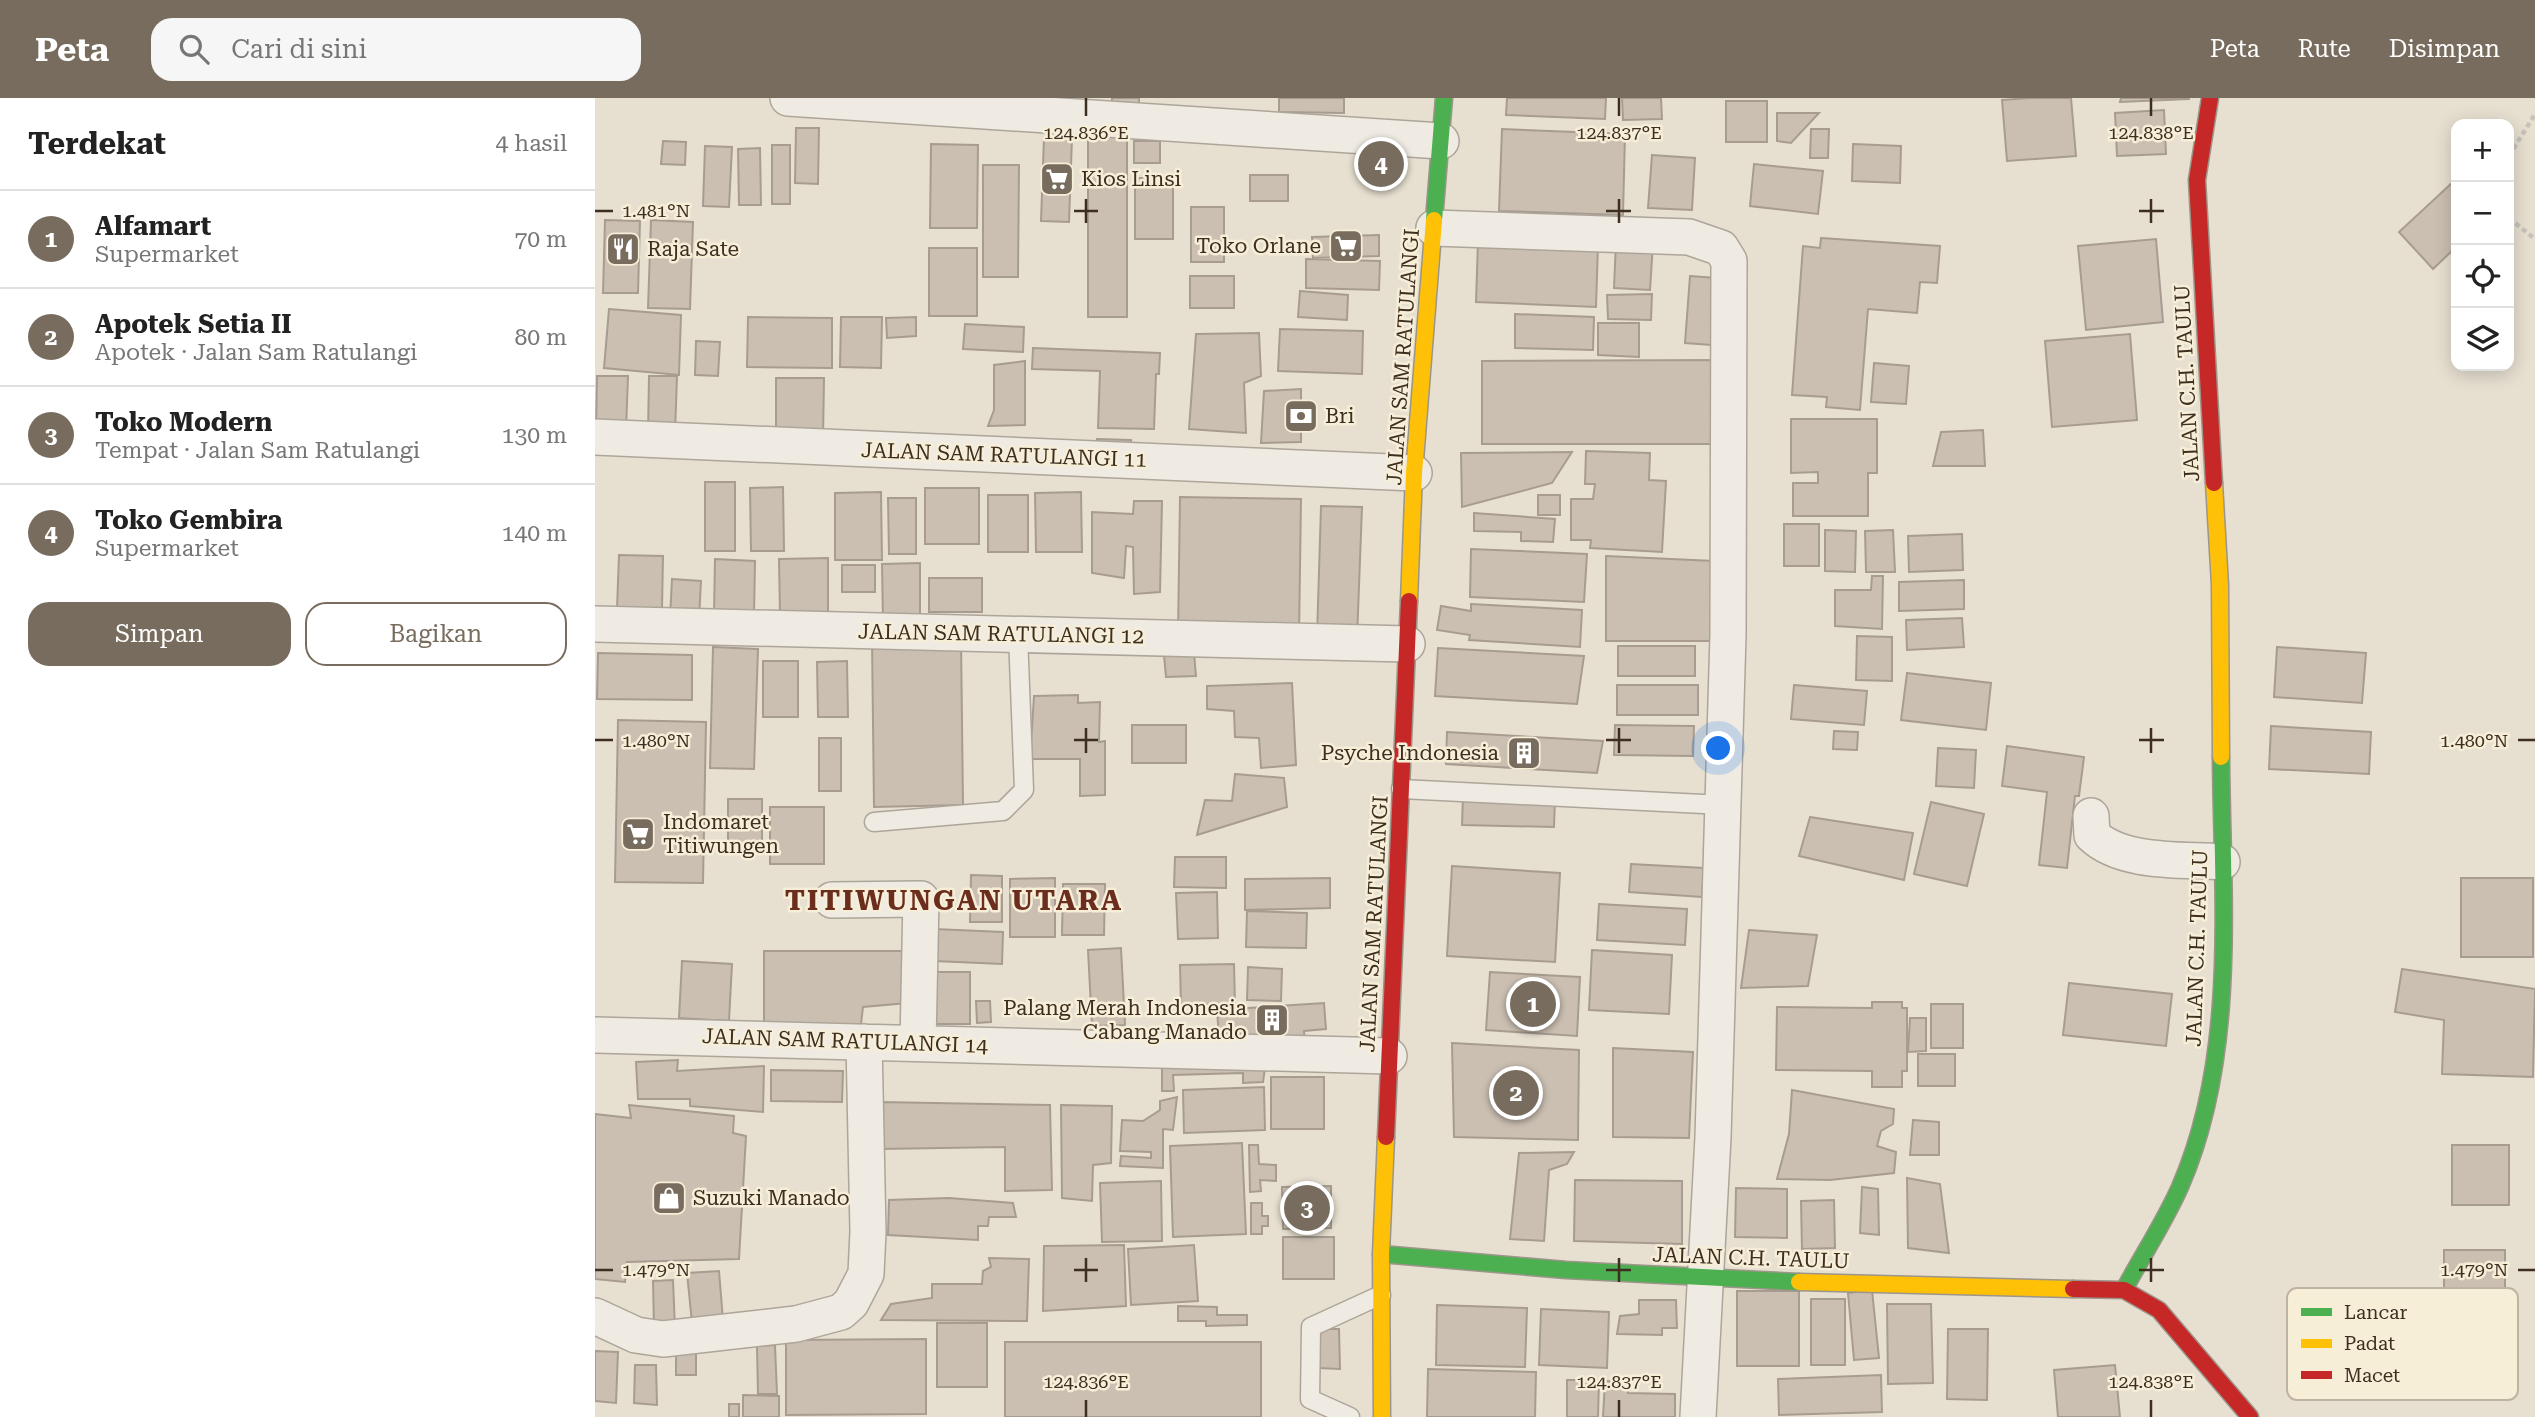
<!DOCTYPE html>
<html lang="id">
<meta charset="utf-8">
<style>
body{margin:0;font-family:"Roboto Serif",serif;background:#f6f6f6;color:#222}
.controls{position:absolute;right:21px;top:21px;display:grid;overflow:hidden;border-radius:14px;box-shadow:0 4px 18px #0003}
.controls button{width:63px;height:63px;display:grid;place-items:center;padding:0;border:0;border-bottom:2px solid #e0e0e0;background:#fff;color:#222;font:35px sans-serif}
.you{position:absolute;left:1124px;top:651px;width:24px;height:24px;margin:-18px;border:5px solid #fff;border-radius:50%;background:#1a73e8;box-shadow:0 0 0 10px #1a73e833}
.badge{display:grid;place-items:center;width:46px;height:46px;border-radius:50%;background:#786c5e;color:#fff;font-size:23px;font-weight:700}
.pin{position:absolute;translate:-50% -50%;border:4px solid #fff;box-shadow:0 2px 7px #0006}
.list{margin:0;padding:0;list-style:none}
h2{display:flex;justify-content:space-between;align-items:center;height:91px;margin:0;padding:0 28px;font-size:30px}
h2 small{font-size:23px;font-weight:400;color:#767676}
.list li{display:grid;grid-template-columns:46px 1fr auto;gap:21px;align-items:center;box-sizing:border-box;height:98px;padding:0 28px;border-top:2px solid #e0e0e0}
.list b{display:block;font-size:26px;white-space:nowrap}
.list p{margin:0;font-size:23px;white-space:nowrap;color:#767676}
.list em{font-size:23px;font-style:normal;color:#767676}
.actions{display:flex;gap:14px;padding:21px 28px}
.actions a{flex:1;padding:16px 0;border:2px solid #786c5e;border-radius:21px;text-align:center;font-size:24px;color:#786c5e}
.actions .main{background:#786c5e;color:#fff}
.icon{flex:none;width:38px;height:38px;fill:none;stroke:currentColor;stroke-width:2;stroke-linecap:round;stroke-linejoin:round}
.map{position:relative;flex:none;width:1940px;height:1319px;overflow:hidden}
header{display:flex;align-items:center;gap:42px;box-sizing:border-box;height:98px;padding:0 35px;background:#786c5e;color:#fff}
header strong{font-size:33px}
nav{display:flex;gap:38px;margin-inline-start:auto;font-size:24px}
.search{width:490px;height:63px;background:#f6f6f6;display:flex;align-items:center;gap:18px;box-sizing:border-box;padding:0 24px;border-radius:21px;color:#767676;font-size:26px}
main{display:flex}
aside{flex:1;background:#fff}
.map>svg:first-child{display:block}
</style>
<header>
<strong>Peta</strong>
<div class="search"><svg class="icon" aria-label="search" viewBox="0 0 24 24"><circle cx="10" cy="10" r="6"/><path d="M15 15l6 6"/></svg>Cari di sini</div>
<nav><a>Peta</a><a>Rute</a><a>Disimpan</a></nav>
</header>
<main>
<aside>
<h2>Terdekat<small>4 hasil</small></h2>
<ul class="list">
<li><span class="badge">1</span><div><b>Alfamart</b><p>Supermarket</p></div><em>70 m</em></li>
<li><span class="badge">2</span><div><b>Apotek Setia II</b><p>Apotek · Jalan Sam Ratulangi</p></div><em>80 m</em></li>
<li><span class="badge">3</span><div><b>Toko Modern</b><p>Tempat · Jalan Sam Ratulangi</p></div><em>130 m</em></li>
<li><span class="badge">4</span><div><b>Toko Gembira</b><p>Supermarket</p></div><em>140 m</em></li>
</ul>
<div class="actions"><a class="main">Simpan</a><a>Bagikan</a></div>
</aside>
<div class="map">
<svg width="1940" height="1319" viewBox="0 0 1940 1319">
<rect width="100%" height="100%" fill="#e7e0d1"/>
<!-- building -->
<path fill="#cbbfb2" stroke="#a89c90" stroke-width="2" d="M517 0H544V5H517Z
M684 0H749V15L684 14Z
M912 0H1011L1010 21 911 17Z
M1027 0H1066L1067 21 1028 22Z
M1435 0H1476L1481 58 1412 63 1407 2Z
M1526 0H1594V1L1525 4Z
M1131 3H1172V44H1131Z
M1569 12 1571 56 1522 58 1520 15Z
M1182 15H1224L1196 45 1182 43Z
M201 30H224L223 86 200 85Z
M907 31 1030 36 1028 117 904 113Z
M1216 31H1234L1233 60H1215Z
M449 39 477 40 474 124 446 123Z
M493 39H532V219H493Z
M68 43 91 44 90 67 66 66Z
M539 43H565V65H539Z
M336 46 383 47 382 130H335Z
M1258 46 1306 48 1305 85 1257 83Z
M177 47H195V106H177Z
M110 48 137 49 134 109 108 108Z
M165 50 166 107H144L143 51Z
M770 55 803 58 802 78 769 75Z
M1057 57 1100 60 1097 112 1053 110Z
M1159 66 1228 73 1223 116 1155 108Z
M388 67H424L423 179H388Z
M655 77H693V103H655Z
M540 80H578V141H540Z
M1858 84 1861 88V149L1838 171 1804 134Z
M596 109H629V164H596Z
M10 122 45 123 43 195H8Z
M56 122 98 124 95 211 53 210Z
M784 137V158L718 160 717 139Z
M1226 140 1345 148 1342 185 1325 184 1322 215 1273 211 1265 312 1231 309 1232 299 1197 297 1208 148 1225 150Z
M1561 141 1568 224 1491 232 1483 148Z
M883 143 1003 147 1001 209 881 204Z
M1021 143 1058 145 1055 192 1019 190Z
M334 150H382V218H334Z
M711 161 785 163 784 192 711 190Z
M595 178H639V210H595Z
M1095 178 1121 180 1116 247 1090 245Z
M705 193 753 197 752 222 703 219Z
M1057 196 1056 222 1013 221 1012 197Z
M14 211 86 217 84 277 9 270Z
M920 216 999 219 998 252 920 250Z
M153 219 237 220V270L152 269Z
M246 219H287L286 270 245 269Z
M321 219V238L292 240 291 220Z
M1003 225H1044V259L1003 257Z
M370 226 429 229 428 254 368 251Z
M685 231 768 233 767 276 683 273Z
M664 235 666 278 649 285 651 335 594 331 601 236Z
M1535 236 1542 322 1457 329 1450 243Z
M101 243 125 244 123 278 100 277Z
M438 250 565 255 564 276H561L559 331 503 330 505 273 437 271Z
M1127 262V346H887V263Z
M430 263V327L393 328 399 312V267Z
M1279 265 1314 268 1311 306 1276 304Z
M2 278H33L31 333 1 332Z
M54 278H82L80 336 53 335Z
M181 280H229L228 341H181Z
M706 291V344L666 345 669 293Z
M1196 321H1282V375H1273V418H1198V385H1223V374L1196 375Z
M1388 332 1390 368H1338L1346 334Z
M502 341 536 342V359H502Z
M991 353 1055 355 1054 382 1071 383 1067 454 995 450 996 442H976V401H998L1000 386H990Z
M977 354 957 385 867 409 866 355Z
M110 384H140V453H110Z
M188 389 189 453H156L155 390Z
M330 390H384V446H330Z
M286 394 287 462H240V395Z
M486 394 487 454H441L440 395Z
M393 397H433V454H393Z
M943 397H965V417H943Z
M585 399 706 401 704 538 583 537Z
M293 400H321V456H294Z
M539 403H567L565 494 539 496 538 449 531 448 529 480 497 475V414L538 416Z
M726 408 767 409 762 541 722 539Z
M879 415 960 421 958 444 926 443V434L879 433Z
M1189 426H1224V468H1189Z
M1230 432 1261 433 1260 474 1230 473Z
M1298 432 1300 474H1271L1270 433Z
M1367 436 1368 472 1314 474 1313 438Z
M876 451 992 456 989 504 875 499Z
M24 457 68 458 67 511H22Z
M1011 458 1119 463 1118 543H1011Z
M233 460V516L185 517 184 461Z
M120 461 160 463 159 518 119 516Z
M325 465V523H288L287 466Z
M247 467H280V494H247Z
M1277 478H1288L1287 531 1240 528V492H1276Z
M334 480H387V514H334Z
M77 481 106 483 104 521 75 520Z
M1369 482V511L1304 513V484Z
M876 506 987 512 985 549 874 542 875 537 842 532 846 508 876 513Z
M1367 520 1369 549 1312 552 1311 522Z
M1262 538 1297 539V583L1261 582Z
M366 541 368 707 279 709 277 542Z
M1023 548H1100V578H1023Z
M118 549 163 551 159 671 115 670Z
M1682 549 1771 555 1767 605 1679 599Z
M843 550 989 558 982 606 840 598Z
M3 555 97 557V602L2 601Z
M599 555 601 578 571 579 569 557Z
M168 563H203V619H168Z
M252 563 253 619H223L222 564Z
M1312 575 1396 585 1391 632 1306 622Z
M697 585 701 667 666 670 664 640 640 639 639 613 612 611V588Z
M1022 587H1103V617H1022Z
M1199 587 1272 593 1269 627 1196 621Z
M483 597V605L505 604 504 644 510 643V697L485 698V661H435L439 598Z
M23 622 111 624 108 785 20 784Z
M537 627H591V665H537Z
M1020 627 1099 628 1098 658 1019 657Z
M1676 628 1776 634 1774 676 1674 671Z
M1239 633 1263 634 1262 652 1238 651Z
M852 634 1008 643 1002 675 851 666Z
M224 640H246V693H224Z
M1412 648 1489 659 1484 698H1480L1472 770 1444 767 1452 694 1407 688Z
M1343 650 1381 652 1379 690 1341 688Z
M640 676 689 680 692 709 602 737 610 702 637 703Z
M868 697 960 700 959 729 867 727Z
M133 701H167V749H133Z
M1336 704 1389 716 1372 788 1319 776Z
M175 709H229V766H175Z
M1215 719 1318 735 1309 782 1204 758Z
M580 759H631V790L579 789Z
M1036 766 1109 770 1107 799 1034 794Z
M857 768 965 775 960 864 852 858Z
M376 777 407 778V824H375Z
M460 780V839H415V781Z
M735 780V810L650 812V781Z
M1866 780H1938V859H1866Z
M468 786H510L509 837H467Z
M622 794 623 840 583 841 581 795Z
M1004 806 1092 811 1090 847 1002 842Z
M652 813 712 815 711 850 651 849Z
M339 831 408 834 407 866 339 863Z
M1154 832 1222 837 1213 888 1146 890Z
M526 850 530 927 497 928 493 852Z
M997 852 1077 857 1074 916 994 912Z
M169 853H311L312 905 268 909 266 926H169Z
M87 863 137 866 134 923 84 920Z
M639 866 640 906 586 907 585 867Z
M653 869 687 871 686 903 652 902Z
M1807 871 1940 891 1938 979 1847 976 1849 922 1800 914Z
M337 874H375V926H337Z
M895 874 985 879 982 938 891 932Z
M1474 885 1577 896 1571 948 1468 937Z
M381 903H395L396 924 382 925Z
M1277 904H1307V910H1312V973H1307V989H1277V973L1181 972 1182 909 1277 910Z
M729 905 731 931 709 933 710 943 624 939 622 912Z
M1336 906H1368V950H1336Z
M1315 920H1331V953L1313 954Z
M857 945 984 952 983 1042 859 1039Z
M1018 950 1098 954 1094 1040 1018 1039Z
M1323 956H1360V988H1323Z
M83 962 82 973 169 968 168 1014 95 1008V1001H43L41 964Z
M567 962 670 970 668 984 648 985V975L578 977 579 993H567Z
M176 972 248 973 247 1004 176 1003Z
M676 979H729V1031H676Z
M669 989 670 1032 589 1035 588 992Z
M1197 992 1299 1011 1298 1026 1286 1033 1282 1048 1301 1054 1299 1075 1235 1082 1182 1081 1194 1036Z
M582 999 578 1032 568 1031V1070L525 1068 526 1058 556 1060V1054L525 1053 527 1022 548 1023 565 1012V1003Z
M284 1004 455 1007 457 1092 410 1093V1049L285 1051Z
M34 1007 139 1018 138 1035 151 1038 144 1161 32 1164 30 1184 0 1181V1016L36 1020Z
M466 1007 517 1008 516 1065 498 1067 497 1103 467 1100Z
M1318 1022 1344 1024V1057H1315Z
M647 1045 651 1136 578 1139 575 1048Z
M654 1047H663L664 1066 681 1067V1083L665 1082 666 1093 655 1094Z
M1857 1047H1914V1107H1857Z
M979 1054 972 1066 954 1072 949 1143 915 1141 924 1055Z
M1312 1080 1345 1086 1354 1155 1313 1150Z
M980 1082 1087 1083V1146L979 1143Z
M566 1083 567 1143 507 1144 505 1085Z
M736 1088V1130L688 1131 687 1089Z
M1267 1089 1283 1091 1284 1137 1265 1135Z
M1141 1090 1192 1091V1140L1140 1139Z
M354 1100 418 1105 421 1119H394L393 1128H383V1142L293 1137 294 1102Z
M1239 1102 1240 1150 1207 1151 1206 1103Z
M656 1105H667V1118H673V1128H667V1136H656Z
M688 1139H739V1181H688Z
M529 1147 531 1208 448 1213 449 1148Z
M599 1147 603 1203 536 1207 533 1151Z
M1849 1152H1910V1217H1849Z
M394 1160 434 1161 432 1223 286 1222 296 1206 337 1200V1186H387L388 1173 396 1169Z
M124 1173 128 1222 97 1225 92 1175Z
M78 1182 80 1231H59L58 1183Z
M1277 1192 1284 1260 1259 1262 1253 1195Z
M1142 1193H1204V1268H1142Z
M1216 1201H1250V1267H1216Z
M1044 1202H1081L1082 1230H1067V1237L1022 1236 1025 1218 1044 1216Z
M1292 1206H1336L1338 1285 1293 1286Z
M842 1207 932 1210 930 1269 841 1267Z
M583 1208 622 1209V1217H652V1227L611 1228V1223H583Z
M946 1211 1014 1214 1012 1270 944 1267Z
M342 1225H392V1289H342Z
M723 1231H744L745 1271 723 1270Z
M1353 1231H1393L1392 1302 1352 1301Z
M331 1241V1316L191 1317V1242Z
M410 1244H666V1319H410Z
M180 1247 182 1296H163L162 1248Z
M81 1252H101V1277H81Z
M0 1253 23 1254 21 1305 0 1303Z
M40 1267H61L62 1307 39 1305Z
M1520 1267 1525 1319H1463L1459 1272Z
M833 1271 941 1274 940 1319H832Z
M1286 1277 1287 1314 1184 1317 1183 1281Z
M972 1282H1004L1003 1319H972Z
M1010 1283 1033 1284V1295L1080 1296V1319H1008Z
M148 1297 184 1298V1319H148Z
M134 1306H144V1319H134Z"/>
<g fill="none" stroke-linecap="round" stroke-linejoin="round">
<!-- lane casing -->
<g stroke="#ada599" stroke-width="21">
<path id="lane" d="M806 691 1128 707
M279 724 408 713 429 692 423 537
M755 1319 715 1301 716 1229 786 1197"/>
</g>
<!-- street casing -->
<g stroke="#ada599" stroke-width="38">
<path id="street" d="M193 0 846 43
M839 130 1094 139 1126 150 1134 163 1133 537 1118 1039 1103 1319
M0 339 819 375
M0 526 812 546
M1496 718 1497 737C1527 766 1587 761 1627 764
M237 802 326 801 323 945
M0 937 794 958
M0 1218 41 1237 68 1241 201 1226 246 1214 256 1205 271 1176 273 1134 269 944"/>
</g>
<!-- fast casing -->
<g stroke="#9c958a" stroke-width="19">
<path id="fast" d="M839 122 849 0
M786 1156 971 1172 1204 1184
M1529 1192C1547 1158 1569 1125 1585 1089 1643 956 1627 801 1626 659"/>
</g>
<!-- slow casing -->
<g stroke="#9c958a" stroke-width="19">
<path id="slow" d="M1619 385 1625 487 1626 659
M814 503 819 375 839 122
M1204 1184 1478 1191
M787 1319 786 1156 791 1039"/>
</g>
<!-- jam casing -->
<g stroke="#9c958a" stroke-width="19">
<path id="jam" d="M1615 0 1602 82 1619 385
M791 1039 814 503
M1478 1191 1529 1192 1564 1212 1655 1319"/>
</g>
<!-- path -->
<path stroke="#c8c2b9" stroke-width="4.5" stroke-dasharray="5 3.5" stroke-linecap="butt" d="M1914 58 1940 16
M1914 120 1940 141"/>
<!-- lane -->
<use href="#lane" stroke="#efebe3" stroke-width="18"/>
<!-- street -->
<use href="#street" stroke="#efebe3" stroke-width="35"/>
<!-- fast -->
<use href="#fast" stroke="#4caf50" stroke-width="16"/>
<!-- slow -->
<use href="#slow" stroke="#ffc107" stroke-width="16"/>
<!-- jam -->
<use href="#jam" stroke="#c62828" stroke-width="16"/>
</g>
<!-- ticks -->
<path fill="none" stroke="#3d2e20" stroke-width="2.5" d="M491 0V18M1024 0V18M1556 0V18M491 101V125M1024 101V125M1556 101V125M0 113H18M479 113H503M1011 113H1036M1544 113H1569M491 630V655M1024 630V655M1556 630V655M0 642H18M479 642H503M1011 642H1036M1544 642H1569M1923 642H1940M491 1160V1184M1024 1160V1184M1556 1160V1184M0 1172H18M479 1172H503M1011 1172H1036M1544 1172H1569M1923 1172H1940M491 1302V1319M1024 1302V1319M1556 1302V1319"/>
<!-- icons -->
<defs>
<g id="supermarket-square" transform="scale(1.75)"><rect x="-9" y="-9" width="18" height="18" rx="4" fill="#786c5e" stroke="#f7eed8"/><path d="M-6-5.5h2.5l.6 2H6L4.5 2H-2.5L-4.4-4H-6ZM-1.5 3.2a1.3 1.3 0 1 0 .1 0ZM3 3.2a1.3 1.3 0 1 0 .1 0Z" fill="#fff"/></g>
<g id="restaurant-square" transform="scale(1.75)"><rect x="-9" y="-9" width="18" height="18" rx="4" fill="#786c5e" stroke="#f7eed8"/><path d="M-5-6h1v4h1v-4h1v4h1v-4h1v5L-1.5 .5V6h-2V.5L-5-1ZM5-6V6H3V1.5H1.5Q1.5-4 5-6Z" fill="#fff"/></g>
<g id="bank-square" transform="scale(1.75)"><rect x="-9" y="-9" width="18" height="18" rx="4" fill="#786c5e" stroke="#f7eed8"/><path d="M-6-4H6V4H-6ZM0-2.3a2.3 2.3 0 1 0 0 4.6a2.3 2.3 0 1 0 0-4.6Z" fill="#fff"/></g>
<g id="building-square" transform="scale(1.75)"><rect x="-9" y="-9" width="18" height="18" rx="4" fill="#786c5e" stroke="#f7eed8"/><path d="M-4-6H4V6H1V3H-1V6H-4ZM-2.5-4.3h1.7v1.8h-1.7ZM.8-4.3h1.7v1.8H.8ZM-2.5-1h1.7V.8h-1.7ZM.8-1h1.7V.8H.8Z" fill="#fff"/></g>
<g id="shop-square" transform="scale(1.75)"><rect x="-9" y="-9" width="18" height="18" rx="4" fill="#786c5e" stroke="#f7eed8"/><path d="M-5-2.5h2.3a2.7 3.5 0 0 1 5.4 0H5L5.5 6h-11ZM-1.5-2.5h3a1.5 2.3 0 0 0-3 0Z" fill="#fff"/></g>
</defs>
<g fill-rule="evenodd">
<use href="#supermarket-square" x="462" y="81"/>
<use href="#supermarket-square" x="751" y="148"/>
<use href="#restaurant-square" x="28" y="151"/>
<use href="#bank-square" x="706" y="318"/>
<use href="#building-square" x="929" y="655"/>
<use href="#supermarket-square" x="43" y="736"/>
<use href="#building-square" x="677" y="922"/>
<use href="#shop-square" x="74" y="1100"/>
</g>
<g text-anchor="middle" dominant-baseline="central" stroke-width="5" stroke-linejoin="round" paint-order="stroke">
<!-- poi labels -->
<g font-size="21" fill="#3d2e20" stroke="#f7eed8" text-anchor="start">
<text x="486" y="81">Kios Linsi</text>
<text x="726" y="148" text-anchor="end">Toko Orlane</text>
<text x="52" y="151">Raja Sate</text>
<text x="730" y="318">Bri</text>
<text x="904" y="655" text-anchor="end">Psyche Indonesia</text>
<text x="68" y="724">Indomaret<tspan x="68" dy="24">Titiwungen</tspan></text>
<text x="652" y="910" text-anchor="end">Palang Merah Indonesia<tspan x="652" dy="24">Cabang Manado</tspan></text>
<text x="98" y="1100">Suzuki Manado</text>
</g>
<!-- street labels -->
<g font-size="21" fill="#3d2e20" stroke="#f7eed8">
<text transform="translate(808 259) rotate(-86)">JALAN SAM RATULANGI</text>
<text transform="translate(1592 285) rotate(-93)">JALAN C.H. TAULU</text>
<text transform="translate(409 357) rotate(2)">JALAN SAM RATULANGI 11</text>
<text transform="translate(406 536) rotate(1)">JALAN SAM RATULANGI 12</text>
<text transform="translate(779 826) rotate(-87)">JALAN SAM RATULANGI</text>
<text transform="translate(1602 850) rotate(-88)">JALAN C.H. TAULU</text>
<text transform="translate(250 943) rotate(2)">JALAN SAM RATULANGI 14</text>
<text transform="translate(1156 1160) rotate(2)">JALAN C.H. TAULU</text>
</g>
<!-- district labels -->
<g font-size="28" font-weight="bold" letter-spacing="2" fill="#6b2e1e" stroke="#f7eed8">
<text x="359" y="802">TITIWUNGAN UTARA</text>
</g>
</g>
<!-- legend -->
<rect x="1692" y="1190" width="231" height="112" rx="10" fill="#f7eed8" stroke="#bfb4a1" stroke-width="2"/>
<rect x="1706" y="1210" width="31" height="8" fill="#4caf50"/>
<rect x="1706" y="1241" width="31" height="9" fill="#ffc107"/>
<rect x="1706" y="1273" width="31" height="8" fill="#c62828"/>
<g font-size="19" fill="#3d2e20">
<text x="1749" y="1221">Lancar</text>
<text x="1749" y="1252">Padat</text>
<text x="1749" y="1284">Macet</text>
</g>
<g font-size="18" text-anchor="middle" fill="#3d2e20" stroke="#f7eed8" stroke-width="5" stroke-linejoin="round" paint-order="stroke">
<text x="491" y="41">124.836°E</text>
<text x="1024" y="41">124.837°E</text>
<text x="1556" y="41">124.838°E</text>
<text x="61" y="119">1.481°N</text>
<text x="61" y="649">1.480°N</text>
<text x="1879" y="649">1.480°N</text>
<text x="61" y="1178">1.479°N</text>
<text x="1879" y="1178">1.479°N</text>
<text x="491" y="1290">124.836°E</text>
<text x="1024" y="1290">124.837°E</text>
<text x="1556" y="1290">124.838°E</text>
</g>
</svg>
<div class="controls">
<button>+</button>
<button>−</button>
<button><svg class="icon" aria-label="locate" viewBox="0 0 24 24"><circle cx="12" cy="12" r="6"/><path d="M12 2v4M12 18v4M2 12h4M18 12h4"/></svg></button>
<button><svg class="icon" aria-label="layers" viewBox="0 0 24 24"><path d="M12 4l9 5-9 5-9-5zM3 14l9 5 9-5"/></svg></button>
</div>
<div class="you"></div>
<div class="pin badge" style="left:938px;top:906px">1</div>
<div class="pin badge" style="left:921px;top:995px">2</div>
<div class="pin badge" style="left:712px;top:1110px">3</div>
<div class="pin badge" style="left:786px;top:66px">4</div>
</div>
</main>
